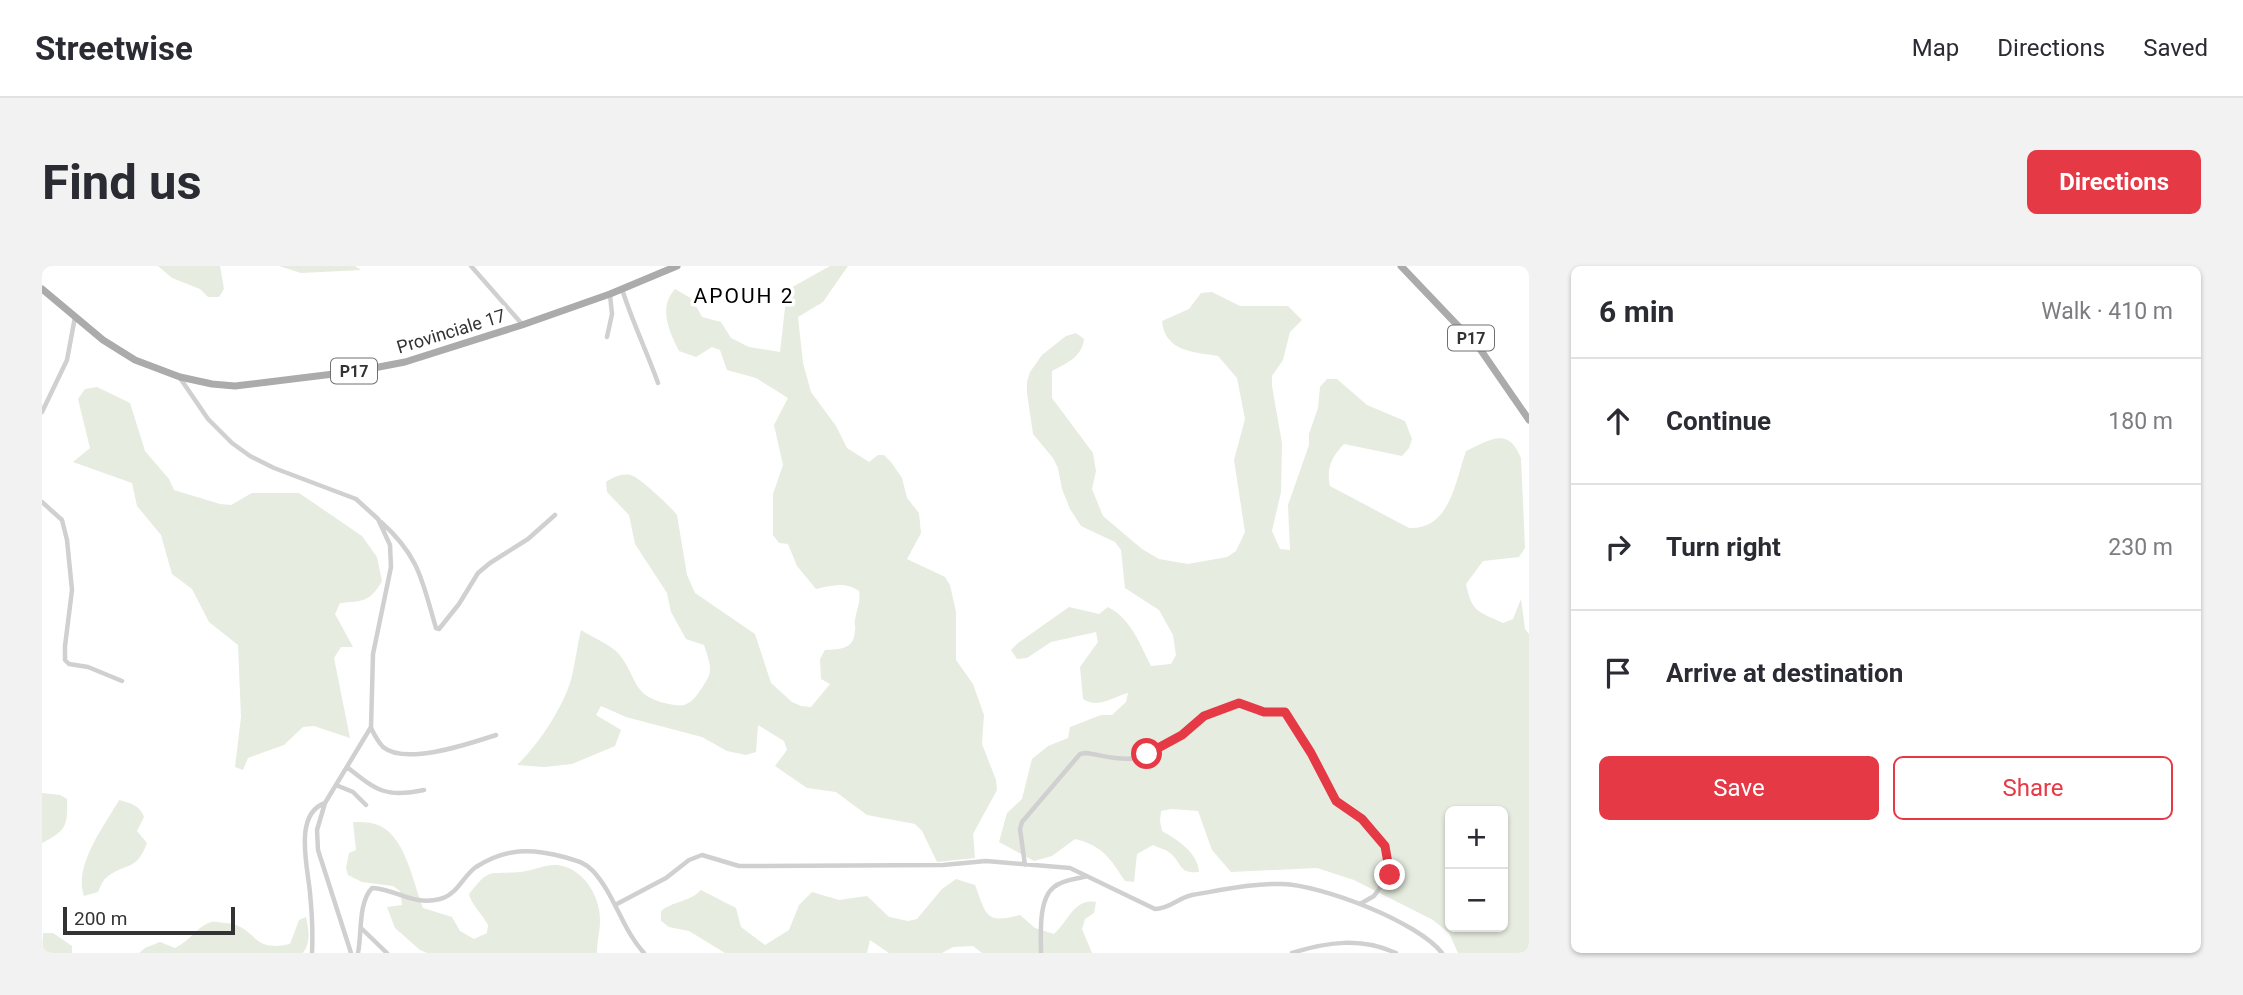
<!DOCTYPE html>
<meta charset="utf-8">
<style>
body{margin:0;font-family:Roboto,sans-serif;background:#f2f2f3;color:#2b2b33}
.controls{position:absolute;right:21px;bottom:21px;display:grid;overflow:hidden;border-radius:10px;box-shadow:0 2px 5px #0004}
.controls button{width:63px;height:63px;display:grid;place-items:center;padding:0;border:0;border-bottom:2px solid #e1e1e2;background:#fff;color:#2b2b33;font:35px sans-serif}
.scale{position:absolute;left:21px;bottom:18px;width:172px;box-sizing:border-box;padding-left:7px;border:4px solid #333;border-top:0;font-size:19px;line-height:24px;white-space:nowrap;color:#333;-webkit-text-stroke:5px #fff;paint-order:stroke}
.stop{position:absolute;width:21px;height:21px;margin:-16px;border:5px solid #e63946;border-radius:50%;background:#fff}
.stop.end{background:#e63946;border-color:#fff;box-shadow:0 2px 7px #0008}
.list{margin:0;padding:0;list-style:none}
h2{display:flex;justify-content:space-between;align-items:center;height:91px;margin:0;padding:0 28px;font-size:30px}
h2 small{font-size:23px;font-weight:400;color:#7c7c81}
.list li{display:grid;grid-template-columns:46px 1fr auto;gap:21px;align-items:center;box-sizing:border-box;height:126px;padding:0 28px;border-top:2px solid #e1e1e2}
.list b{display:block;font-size:26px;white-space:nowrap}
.list em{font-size:23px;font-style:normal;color:#7c7c81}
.actions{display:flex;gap:14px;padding:21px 28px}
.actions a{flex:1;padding:16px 0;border:2px solid #e63946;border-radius:10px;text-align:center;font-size:24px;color:#e63946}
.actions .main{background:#e63946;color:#fff}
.icon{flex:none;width:38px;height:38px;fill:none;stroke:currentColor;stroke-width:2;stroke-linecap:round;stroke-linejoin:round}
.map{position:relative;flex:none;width:1487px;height:687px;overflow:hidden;border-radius:10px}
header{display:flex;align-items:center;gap:42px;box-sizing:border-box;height:98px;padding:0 35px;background:#fff;border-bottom:2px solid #e1e1e2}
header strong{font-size:33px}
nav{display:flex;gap:38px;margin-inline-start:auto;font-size:24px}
.intro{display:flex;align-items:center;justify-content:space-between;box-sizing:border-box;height:168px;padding:0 42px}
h1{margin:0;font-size:49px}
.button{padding:18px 32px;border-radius:10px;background:#e63946;color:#fff;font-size:24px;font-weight:700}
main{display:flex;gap:42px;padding:0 42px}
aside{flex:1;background:#fff;border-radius:10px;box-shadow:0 2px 5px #0004}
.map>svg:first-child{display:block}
</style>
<header>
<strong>Streetwise</strong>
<nav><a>Map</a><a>Directions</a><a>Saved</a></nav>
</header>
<div class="intro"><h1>Find us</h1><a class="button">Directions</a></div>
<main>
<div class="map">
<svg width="1487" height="687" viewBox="0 0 1487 687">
<rect width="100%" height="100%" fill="#fff"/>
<!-- green -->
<path fill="#e6ecdf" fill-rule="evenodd" d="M116 0H178L182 23 177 31H166L158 23 130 12Z
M237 0H313L319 4 259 7Z
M788 0H806L781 36 756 51 761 97 769 126 794 160 805 182 827 196 836 189H842L849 196 860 212 865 232 877 247 879 267 865 293 903 311 908 319 914 346V394L931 418 942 449 940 478 954 514 955 524 931 568 933 592 895 596 880 565 873 558 825 549 794 526 765 522 733 500 745 484 742 475 716 459 714 486 704 489 685 485 660 471 584 451 559 440 554 449 579 464 573 480 530 498 502 501 475 499C497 478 520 443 529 414 533 398 535 381 539 364 550 371 567 378 576 387 597 412 588 430 627 438 640 441 646 440 655 429 671 406 671 406 662 379L644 373 629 346 625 327 593 278 587 249 565 226 564 216C571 211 582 206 591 210 599 213 629 241 635 249L645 309 653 327 713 368 729 417 750 436 759 440 769 441 788 418 779 413 778 393 783 384C798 383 812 384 813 365 814 355 812 364 813 354 815 342 819 336 817 325 802 315 790 320 774 323L755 300 746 278 737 277 731 269V228L741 199 732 159 746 132 714 112 685 104 678 84 670 81 654 91 637 85C627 65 616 42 633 23L650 33 660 51 679 56 689 72 707 81 738 86 745 24Z
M1170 26 1198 40H1246L1260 54 1248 66 1241 94 1230 110V120L1240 177 1239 226 1230 265 1238 283 1248 284 1246 239 1267 179V168L1276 142 1278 121 1285 113H1295L1325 139 1363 155 1370 173 1367 182 1360 190 1302 178C1290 191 1284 201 1288 220L1367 262C1408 264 1413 216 1424 185 1448 174 1466 160 1479 192L1483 282 1477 291 1441 295 1424 318C1430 347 1436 345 1461 357L1471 353 1479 333 1483 363 1487 368V687H1416L1407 667 1391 654 1312 614 1275 602 1189 606 1170 584 1156 545 1129 543 1119 545 1118 555 1120 565C1136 574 1156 587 1157 606 1136 608 1141 598 1128 587 1124 583 1116 582 1111 579L1095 588 1092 616 1083 615C1068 592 1061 580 1033 573L1010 590 992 595 957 576 965 547 980 533 990 493 1006 480 1026 472 1028 461 1059 449H1070L1084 436 1086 427C1070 431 1057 443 1041 433L1038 401 1056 376 1054 366 1009 376 985 392 975 393 969 384 976 377 1027 341 1057 348 1066 341C1089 353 1098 378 1109 400L1129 398 1134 389 1131 369 1117 344 1083 322 1079 284 1073 276 1039 260 1028 243 1020 223 1016 202 1011 192 991 168 985 127V116L988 106 1000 89 1024 70 1034 67 1042 73C1040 91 1025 97 1010 105V132L1051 187 1054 205 1050 223 1061 250 1100 283 1117 293 1146 298 1185 291 1194 285 1203 266 1192 194 1203 153 1195 112 1176 90C1152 86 1123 86 1120 55L1147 43 1159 27ZM1408 545H1461V661H1408Z
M55 121 88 137 103 185 127 213 132 224 178 238 189 239 210 227H257L320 270 335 291 340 315C328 336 321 335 298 337L293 348 311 381H299L292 392 308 472 272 460 261 461 242 479 206 492 201 504 193 501 199 451 196 379 167 356 150 323 130 308 119 269 95 240 90 217 31 196 48 182 36 133 43 123Z
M0 527 18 529 25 533C26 560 24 565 0 577Z
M77 534C88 537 98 539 102 551L95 565 105 577C94 607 82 596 64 612 60 615 58 622 56 626L42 630C31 600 63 559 77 534Z
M311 556C318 556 326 556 333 558 363 566 371 617 381 642L410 651 418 665 432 673 445 667 446 659C441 649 429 638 427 628 449 600 446 609 478 606 490 605 503 598 515 599 541 601 559 631 558 655 558 666 555 675 555 687H385L378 684 353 662 345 641 360 639 358 625 351 620 320 616 306 609 304 602 307 587 314 584Z
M914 613 933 619C944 648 943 659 978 649L993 662 1012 668C1026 656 1032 632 1054 636L1052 647 1043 653 1040 663 1050 687H940L931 680 911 681 900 687H847L828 674 825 687H683L647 665 627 661 619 655V645C631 635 648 636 659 624L694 642 699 661 723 679 747 664 757 639 770 626 797 634 825 630 847 651 866 655 875 653 900 623Z
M264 651C267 664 269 676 261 687H97L103 682 118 676 133 682C147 676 154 661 169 656 174 655 180 657 185 657 216 661 208 687 248 678L257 654Z
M1 667H11L30 680V687H0Z"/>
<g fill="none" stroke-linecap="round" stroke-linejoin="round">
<!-- minor -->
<path stroke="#d0d0d0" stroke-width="4.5" d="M429 0 480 58
M580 23C590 55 605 86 616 117
M565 71 570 48 568 29
M138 112 166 153 190 177 208 190 232 202 314 233 336 253 348 279 349 301 331 388 329 461 283 537 275 564 276 584 309 687
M0 146 25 94 33 51
M0 236 20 254 25 274 30 324 23 380V394L27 398 46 401 80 415
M339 256C378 291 380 315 394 362L397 363 417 338 436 307 448 297 486 273 513 249
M329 462C332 468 336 476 341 481 364 500 429 477 454 469
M305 501C335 525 344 532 382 524
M294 519 311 526 324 539
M983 599 978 563 980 556 1038 488 1044 487C1059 489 1078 495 1093 492 1131 486 1157 444 1200 437L1209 442 1222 446H1244L1269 487 1295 536 1319 553 1345 582 1347 609 1332 630 1318 638
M573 639 624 612 647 594 660 589 697 600 901 599 944 595 1028 602 1113 643C1127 643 1136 632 1150 629 1180 624 1210 617 1240 618 1280 619 1376 656 1400 687
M320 663 345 687
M270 687C271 667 270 647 268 627 266 602 251 548 283 537
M316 687C320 667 316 637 330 622 354 623 371 640 398 633 415 629 421 610 434 601 464 582 489 582 522 591 532 594 543 596 551 605 573 629 580 663 602 687
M999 687C999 669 996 633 1012 621 1020 614 1035 613 1045 610
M1250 687C1285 676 1319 671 1354 687"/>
<!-- primary -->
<path stroke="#ababab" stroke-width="7" d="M1359 0 1438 83 1487 154
M0 23 61 74 93 94 138 111 170 118 193 120 316 105 363 96 480 59 568 28 635 0"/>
</g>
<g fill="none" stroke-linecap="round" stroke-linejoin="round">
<!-- route -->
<path stroke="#e63946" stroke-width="9" d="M1105 488 1140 469 1162 450 1197 437 1222 446H1243L1269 487 1294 535 1320 553 1343 580 1348 609"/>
</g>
<g text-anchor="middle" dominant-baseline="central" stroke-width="7" stroke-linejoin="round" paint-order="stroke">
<!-- shield labels -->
<g fill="#fff" stroke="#707070" stroke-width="2">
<rect x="1406" y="59.5" width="46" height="25" rx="5"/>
<rect x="289" y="92.5" width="46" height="25" rx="5"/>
</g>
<g font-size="16" font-weight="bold" fill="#333">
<text x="1429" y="72">P17</text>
<text x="312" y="105">P17</text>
</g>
<!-- street labels -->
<g font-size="18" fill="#333" stroke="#fff">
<text transform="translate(409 65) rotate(-17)">Provinciale 17</text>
</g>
<!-- quarter labels -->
<g font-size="21" letter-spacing="2" fill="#000" stroke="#fff">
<text x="702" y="30">APOUH 2</text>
</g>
</g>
</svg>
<div class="controls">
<button>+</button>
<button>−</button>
</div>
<div class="scale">200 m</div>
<div class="stop" style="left:1105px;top:488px"></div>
<div class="stop end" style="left:1348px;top:609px"></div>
</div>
<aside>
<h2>6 min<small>Walk · 410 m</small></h2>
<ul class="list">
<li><svg class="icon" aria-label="ahead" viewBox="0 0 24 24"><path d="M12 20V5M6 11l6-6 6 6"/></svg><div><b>Continue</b></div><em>180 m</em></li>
<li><svg class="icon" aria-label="right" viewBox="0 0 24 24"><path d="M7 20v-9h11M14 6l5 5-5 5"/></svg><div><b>Turn right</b></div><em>230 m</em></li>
<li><svg class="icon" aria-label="arrive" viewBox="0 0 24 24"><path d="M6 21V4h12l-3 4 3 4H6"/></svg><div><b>Arrive at destination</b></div></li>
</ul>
<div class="actions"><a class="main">Save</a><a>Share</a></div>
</aside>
</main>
